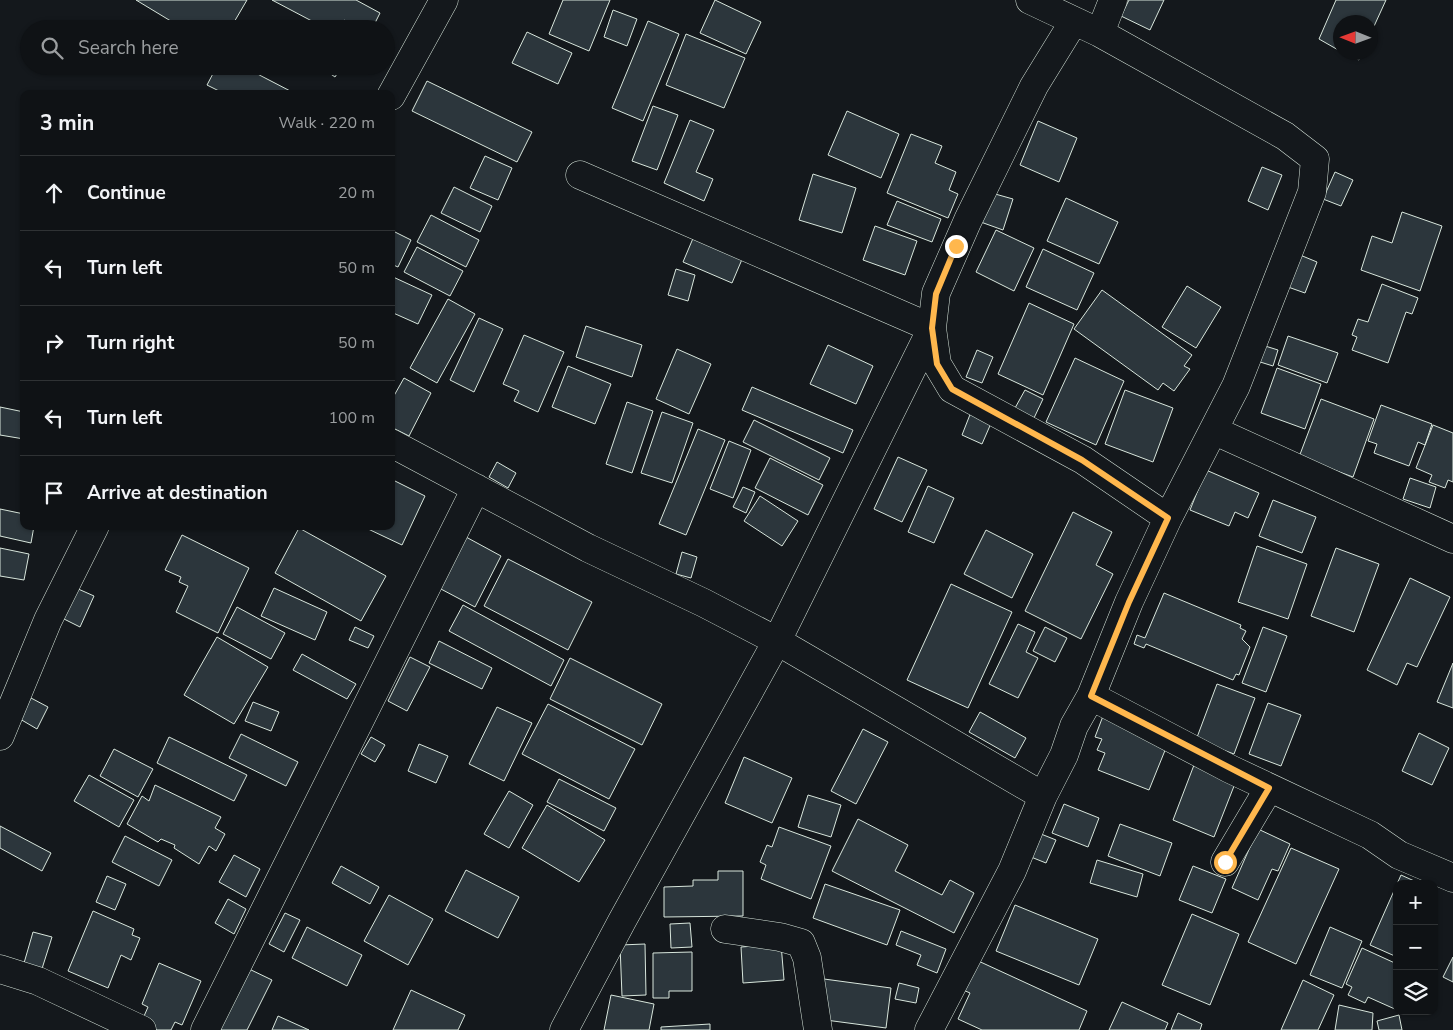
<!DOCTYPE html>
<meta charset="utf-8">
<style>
body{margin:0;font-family:"Nunito Sans",sans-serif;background:#1d2022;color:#f1f3f6}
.controls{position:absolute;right:15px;bottom:15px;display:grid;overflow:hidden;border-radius:10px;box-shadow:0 1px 4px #0004}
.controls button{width:45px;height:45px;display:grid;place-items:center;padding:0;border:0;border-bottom:1px solid #2f3234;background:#0f1215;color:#f1f3f6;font:25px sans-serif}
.compass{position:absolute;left:1333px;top:15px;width:45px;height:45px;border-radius:50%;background:#0f1215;box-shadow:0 1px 4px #0004;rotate:271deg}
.stop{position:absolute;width:15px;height:15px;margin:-11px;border:4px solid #ffb74d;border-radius:50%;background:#fff}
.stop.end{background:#ffb74d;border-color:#fff;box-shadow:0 1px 5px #0008}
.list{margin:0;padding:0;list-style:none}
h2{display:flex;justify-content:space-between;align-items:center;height:65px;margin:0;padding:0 20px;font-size:21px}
h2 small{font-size:16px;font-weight:400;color:#9b9ea0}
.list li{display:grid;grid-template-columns:32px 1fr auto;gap:15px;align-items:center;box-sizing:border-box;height:75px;padding:0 20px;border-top:1px solid #2f3234}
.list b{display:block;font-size:19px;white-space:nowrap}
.list em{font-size:16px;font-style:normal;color:#9b9ea0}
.icon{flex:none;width:28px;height:28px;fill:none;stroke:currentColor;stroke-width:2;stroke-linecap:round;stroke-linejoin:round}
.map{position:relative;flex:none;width:1453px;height:1030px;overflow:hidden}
.search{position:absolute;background:#0f1215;box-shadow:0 1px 4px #0004;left:20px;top:20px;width:375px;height:55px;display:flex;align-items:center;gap:12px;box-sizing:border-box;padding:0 18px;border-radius:28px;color:#9b9ea0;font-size:19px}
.panel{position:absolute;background:#0f1215;box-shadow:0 1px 4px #0004;left:20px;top:90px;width:375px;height:440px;border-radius:10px}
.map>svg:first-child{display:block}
</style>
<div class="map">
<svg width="1453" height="1030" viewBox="0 0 1453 1030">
<rect width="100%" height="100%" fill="#14181c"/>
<!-- building -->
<path fill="#2c363c" stroke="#d8e6dc" d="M136 0H247L230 29H184Z
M272 0H356L380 13 372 29H360L344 20 340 29H327Z
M563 0H610L589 51 549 34Z
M715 0 761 22 746 54 700 33Z
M1129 0H1164L1150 30 1121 16Z
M1336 0H1386L1370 35V22H1340V51L1319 39Z
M613 10 637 19 627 46 604 37Z
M648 21 679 34 643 121 612 108Z
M527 32 572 53 558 84 512 63Z
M686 34 745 58 724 108 666 85Z
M1344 52H1363L1359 60Z
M217 66H242L296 94H225L207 85Z
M319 66H342L335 77Z
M427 81 532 132 517 162 412 111Z
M653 106 678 115 657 170 632 161Z
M847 111 899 134 881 178 828 155Z
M690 120 714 130 696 172 713 179 704 201 664 183Z
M1038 121 1077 138 1059 182 1020 165Z
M911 134 942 146 935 163 956 172 949 190 958 194 948 218 887 193Z
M485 156 512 168 498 200 470 188Z
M1262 167 1282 175 1268 210 1248 201Z
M1335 172 1353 180 1341 206 1323 199Z
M813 174 856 188 842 233 799 220Z
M454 187 492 206 480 232 441 213Z
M988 192 1013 199 1003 230 978 221Z
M1066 198 1118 222 1099 264 1047 241Z
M897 201 941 219 932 242 887 225Z
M1402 212 1442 226 1420 291 1361 270 1372 236 1392 243Z
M431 215 479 240 466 267 417 242Z
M875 226 917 241 905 275 863 260Z
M391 230 411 240 398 267 391 264Z
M996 230 1034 248 1014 291 976 272Z
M694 236 743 257 732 283 683 262Z
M417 247 463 271 450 296 404 272Z
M1043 249 1094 273 1077 310 1026 287Z
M1300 255 1317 262 1305 293 1288 287Z
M676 269 695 275 688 301 668 295Z
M391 276 432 295 418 324 391 312Z
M1382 284 1418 298 1412 314 1406 312 1388 363 1352 350 1357 337 1352 335 1358 319 1368 322Z
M1187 286 1221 307 1196 348 1162 327Z
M1102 290 1192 355 1184 366 1190 369 1174 391 1163 383 1158 390 1074 329Z
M448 299 475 314 437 383 410 368Z
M1029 303 1074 324 1043 395 998 374Z
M479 318 503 329 474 392 450 380Z
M586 326 642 345 632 377 576 357Z
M524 335 564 352 538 412 514 401 519 391 503 384Z
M1288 336 1338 353 1327 383 1278 365Z
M828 345 873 366 856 404 810 384Z
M1262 345 1278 350 1273 366 1257 361Z
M677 349 711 364 689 414 656 399Z
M977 350 993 357 982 383 966 377Z
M1075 358 1124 381 1096 445 1046 422Z
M568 366 611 384 595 424 552 407Z
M1277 368 1321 384 1305 429 1261 413Z
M404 378 431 393 409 436 391 427V401Z
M752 387 853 430 843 453 742 410Z
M1025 390 1043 399 1034 418 1015 408Z
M1125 390 1173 408 1153 462 1105 444Z
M1321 399 1374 419 1353 477 1299 457Z
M627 402 653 411 632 473 606 464Z
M1381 405 1432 424 1425 445 1418 442 1409 466 1374 453 1377 444 1368 441Z
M0 407 24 412V439L0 435Z
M662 412 693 423 672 483 641 473Z
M971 412 992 421 982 444 962 435Z
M754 420 830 458 819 480 743 442Z
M1433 425 1453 433V482L1448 480 1445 488 1429 482 1432 475 1416 468Z
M698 429 725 440 686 535 659 524Z
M729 441 751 450 733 498 710 489Z
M898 457 927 470 902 522 874 509Z
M770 458 823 485 808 515 755 488Z
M497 462 516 473 508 488 489 477Z
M1206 470 1259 493 1248 518 1235 512 1229 526 1190 510Z
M1410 478 1436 487 1430 508 1403 499Z
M391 479 425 496 402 545 366 528 391 526Z
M928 486 954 498 934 543 908 532Z
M743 487 755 492 746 513 733 507Z
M760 496 798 521 782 546 744 521Z
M1273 500 1316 517 1302 553 1259 536Z
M0 509 24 514V526H34L31 543 0 536Z
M1073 512 1112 532 1096 565 1113 574 1081 639 1025 611Z
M299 528 386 576 361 621 275 573Z
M986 530 1033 554 1012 598 964 574Z
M182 535 249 568 218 633 176 612 188 586 179 582 181 577 165 570Z
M466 537 501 556 475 607 439 588Z
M1257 546 1307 564 1288 619 1238 602Z
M0 548 29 554 24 580 0 576Z
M1336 548 1379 564 1354 632 1311 616Z
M682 552 697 557 691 578 676 574Z
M508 559 592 602 568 650 484 606Z
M1410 578 1450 597 1417 667 1407 663 1397 685 1367 670Z
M951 584 1012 612 968 708 907 680Z
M76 588 94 596 80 627 62 618Z
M274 588 327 612 315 640 261 616Z
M1164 593 1241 625 1240 628 1246 631 1242 639 1250 647 1239 675 1236 674 1233 680 1146 644 1144 648 1134 644 1137 635 1145 638Z
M463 605 564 660 551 686 449 631Z
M237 607 285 633 271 659 223 634Z
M1018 624 1035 632 1026 652 1038 658 1018 698 989 684Z
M355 627 374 636 368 648 349 640Z
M1045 627 1067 638 1055 662 1033 651Z
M1263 627 1287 636 1266 692 1242 683Z
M217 637 268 667 234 724 184 695Z
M439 641 492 668 482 689 429 663Z
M302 654 356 684 347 699 293 670Z
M410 657 430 667 407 711 388 701Z
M570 658 662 704 642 745 550 699Z
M1453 663V708L1437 702Z
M1217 684 1255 698 1234 754 1196 740Z
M31 698 48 707 37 729 20 719Z
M253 702 279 712 271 731 245 721Z
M1268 703 1301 715 1281 766 1249 754Z
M548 704 635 749 609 799 522 754Z
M497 707 532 723 504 781 469 764Z
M980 712 1026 738 1015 758 969 732Z
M1103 716 1170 738 1149 790 1098 770 1105 753 1097 750 1102 739 1095 737Z
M863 729 888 742 856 804 831 791Z
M1419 733 1449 748 1432 785 1402 771Z
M241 734 298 762 286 786 229 758Z
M169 737 247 775 234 801 157 763Z
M371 737 385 745 375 762 361 754Z
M419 744 448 756 436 783 408 771Z
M114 749 153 769 138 797 100 776Z
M744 757 792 778 772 823 725 803Z
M1194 765 1236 781 1214 837 1173 820Z
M89 775 134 800 119 827 74 801Z
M559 779 616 808 604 831 547 802Z
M155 785 221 817 215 828 225 834 216 851 209 846 199 864 174 848 175 845 161 839 158 842 127 824 142 796 149 801Z
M509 791 533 805 509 848 484 834Z
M808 795 841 805 831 837 798 827Z
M1064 804 1099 818 1088 847 1052 833Z
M547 805 605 840 579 882 522 848Z
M858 819 908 845 895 871 942 895 950 880 974 893 954 933 832 871Z
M1120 824 1172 843 1160 876 1108 856Z
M0 826 51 853 42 871 0 848Z
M779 827 831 846 811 899 761 879 766 865 760 862 767 845 772 847Z
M1258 829 1290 844 1278 871 1272 869 1258 900 1232 888Z
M1036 832 1056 840 1046 863 1026 855Z
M125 836 172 860 159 886 112 862Z
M1291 848 1339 869 1296 964 1248 942Z
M234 855 260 869 246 897 219 882Z
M1097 860 1143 874 1137 897 1090 883Z
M341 866 379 887 370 904 332 883Z
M1193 866 1226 879 1212 913 1179 900Z
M466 870 519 897 498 938 445 911Z
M718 871H743V916L664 917V887L693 886V880H718Z
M1401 875 1421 884H1397V957L1370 945Z
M107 876 126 884 115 910 96 902Z
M825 884 900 910 887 945 813 918Z
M389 895 433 919 408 965 364 941Z
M228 899 246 909 234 934 215 923Z
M1015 905 1098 939 1079 985 996 951Z
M93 911 134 929 132 935 140 938 131 960 121 955 108 988 68 971Z
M285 913 300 920 284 952 269 944Z
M1192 914 1239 934 1210 1005 1162 985Z
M690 923 692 947 671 948 670 924Z
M307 927 362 955 347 986 292 958Z
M1330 927 1362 941 1342 988 1310 975Z
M901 931 946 949 937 973 917 965 921 955 896 945Z
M33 932 52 937 40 975 22 970Z
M645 944 646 995 622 996 620 945Z
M781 944 784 980 743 983 741 947Z
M1362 948 1397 964V1010L1368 997 1365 1003 1348 995 1352 987 1346 984Z
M692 952V991H669V998H653V953Z
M1453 957V982L1443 977Z
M974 959 1087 1011 1079 1030H982L958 1019 970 993 961 989Z
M159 963 201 981 182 1025 175 1022 171 1030H157L141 1023 148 1007 142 1004Z
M247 968 272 980 247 1030H222L218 1028Z
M824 979 891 988 886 1028 818 1019Z
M1303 980 1334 995 1318 1030H1281Z
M899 983 919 988 916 1003 895 999Z
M411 990 465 1015 458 1030H393Z
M611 995 654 1004 649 1030H604Z
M1122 1002 1168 1023 1165 1030H1109Z
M1339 1005 1373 1013 1372 1030H1335Z
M1178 1013 1202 1024 1200 1030H1171Z
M1399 1015 1402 1030H1379L1377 1021Z
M278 1016 309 1030H272Z
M710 1024V1030H661V1027Z"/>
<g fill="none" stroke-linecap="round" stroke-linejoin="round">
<!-- minor casing -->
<g stroke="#d8e6dc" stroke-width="29">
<path id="minor" d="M1074 21 1034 86 968 220 936 293 932 328 937 364 952 389 1083 460 1168 518
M1100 33 1113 0
M391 96 444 0
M1215 431 1453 539
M391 443 588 548 704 603 777 641 1043 796
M1091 696 1230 769 1370 835 1399 855 1453 878
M0 736 48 620 95 526
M1225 862 1269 788
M725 929 780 937 801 943 807 958 818 1030
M0 969 38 981 142 1030
M205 1030 476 488
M564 1030 622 921 777 641 932 328 580 175
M929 1030 1012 871 1043 796 1064 755 1074 726 1091 696 1129 602 1168 518 1236 386 1312 192 1315 159 1285 136 1100 33 1030 0"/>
</g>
<!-- minor -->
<use href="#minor" stroke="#14181c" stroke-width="28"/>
</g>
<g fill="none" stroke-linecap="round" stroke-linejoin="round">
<!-- route -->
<path stroke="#ffb74d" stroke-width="6" d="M956 246 936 294 932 328 937 364 952 389 1082 460 1168 518 1129 602 1091 696 1269 788 1225 862"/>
</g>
</svg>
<div class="controls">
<button>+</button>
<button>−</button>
<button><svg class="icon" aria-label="layers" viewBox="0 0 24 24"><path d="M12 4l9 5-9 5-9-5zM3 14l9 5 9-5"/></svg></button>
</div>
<svg class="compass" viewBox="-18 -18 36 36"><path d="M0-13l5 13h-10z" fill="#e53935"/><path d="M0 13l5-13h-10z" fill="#9b9ea0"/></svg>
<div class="stop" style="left:1225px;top:862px"></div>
<div class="stop end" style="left:956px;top:246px"></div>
<div class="search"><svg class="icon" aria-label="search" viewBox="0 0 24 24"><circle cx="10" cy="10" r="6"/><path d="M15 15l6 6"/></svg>Search here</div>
<section class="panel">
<h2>3 min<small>Walk · 220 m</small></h2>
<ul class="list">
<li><svg class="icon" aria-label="ahead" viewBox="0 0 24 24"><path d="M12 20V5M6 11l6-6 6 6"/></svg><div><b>Continue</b></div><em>20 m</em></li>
<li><svg class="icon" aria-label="left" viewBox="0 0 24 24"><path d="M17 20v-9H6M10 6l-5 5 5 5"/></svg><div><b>Turn left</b></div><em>50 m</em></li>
<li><svg class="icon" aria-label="right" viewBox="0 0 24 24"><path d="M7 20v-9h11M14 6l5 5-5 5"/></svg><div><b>Turn right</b></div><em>50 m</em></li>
<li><svg class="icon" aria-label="left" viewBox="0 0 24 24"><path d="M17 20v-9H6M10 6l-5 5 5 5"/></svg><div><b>Turn left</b></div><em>100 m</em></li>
<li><svg class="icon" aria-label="arrive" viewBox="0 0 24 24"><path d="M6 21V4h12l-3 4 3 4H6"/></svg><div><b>Arrive at destination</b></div></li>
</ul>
</section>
</div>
